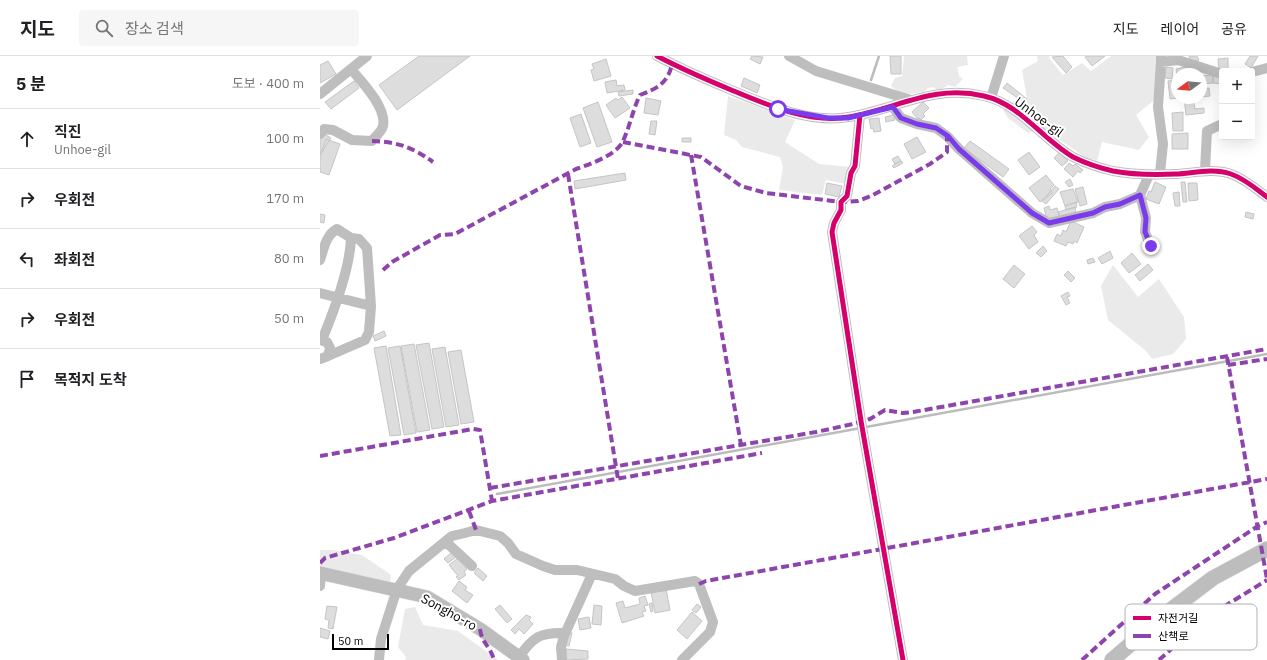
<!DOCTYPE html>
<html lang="ko">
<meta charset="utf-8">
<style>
body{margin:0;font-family:"IBM Plex Sans","Noto Sans KR",sans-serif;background:#f6f6f6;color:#202124}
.controls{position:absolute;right:12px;top:12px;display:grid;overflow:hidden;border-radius:4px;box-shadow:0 4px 16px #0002}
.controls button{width:36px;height:36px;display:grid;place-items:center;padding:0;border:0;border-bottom:1px solid #e0e0e0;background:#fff;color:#202124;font:20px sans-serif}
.compass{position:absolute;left:851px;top:12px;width:36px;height:36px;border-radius:50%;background:#fff;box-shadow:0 4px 16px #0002;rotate:254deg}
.scale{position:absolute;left:12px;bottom:10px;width:57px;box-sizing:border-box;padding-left:4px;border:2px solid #000;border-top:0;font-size:11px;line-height:14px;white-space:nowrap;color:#000;-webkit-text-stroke:3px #fff;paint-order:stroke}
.stop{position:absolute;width:12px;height:12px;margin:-9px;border:3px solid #7c3aed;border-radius:50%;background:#fff}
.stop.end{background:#7c3aed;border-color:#fff;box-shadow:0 1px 4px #0008}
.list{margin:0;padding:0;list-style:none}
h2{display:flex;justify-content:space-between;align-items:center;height:52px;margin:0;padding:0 16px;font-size:17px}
h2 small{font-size:13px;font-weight:400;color:#757577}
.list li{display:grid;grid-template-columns:26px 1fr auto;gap:12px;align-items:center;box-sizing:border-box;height:60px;padding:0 16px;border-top:1px solid #e0e0e0}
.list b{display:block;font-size:15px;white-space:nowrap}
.list p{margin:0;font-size:13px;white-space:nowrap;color:#757577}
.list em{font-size:13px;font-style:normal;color:#757577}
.icon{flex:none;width:22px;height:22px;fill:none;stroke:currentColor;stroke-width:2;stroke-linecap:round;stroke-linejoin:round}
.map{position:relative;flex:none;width:947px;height:604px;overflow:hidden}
header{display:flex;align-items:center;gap:24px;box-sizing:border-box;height:56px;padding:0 20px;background:#fff;border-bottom:1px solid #e0e0e0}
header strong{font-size:19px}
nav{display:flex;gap:22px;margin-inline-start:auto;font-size:14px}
.search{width:280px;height:36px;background:#f6f6f6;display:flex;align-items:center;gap:10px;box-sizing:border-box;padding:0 14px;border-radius:4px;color:#757577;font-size:15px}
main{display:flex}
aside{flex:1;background:#fff}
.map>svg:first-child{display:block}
</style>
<header>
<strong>지도</strong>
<div class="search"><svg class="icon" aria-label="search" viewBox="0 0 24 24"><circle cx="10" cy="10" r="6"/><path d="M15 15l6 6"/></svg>장소 검색</div>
<nav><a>지도</a><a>레이어</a><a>공유</a></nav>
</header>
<main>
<aside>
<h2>5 분<small>도보 · 400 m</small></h2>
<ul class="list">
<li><svg class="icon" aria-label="ahead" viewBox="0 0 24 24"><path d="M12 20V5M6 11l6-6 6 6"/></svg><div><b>직진</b><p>Unhoe-gil</p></div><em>100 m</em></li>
<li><svg class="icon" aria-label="right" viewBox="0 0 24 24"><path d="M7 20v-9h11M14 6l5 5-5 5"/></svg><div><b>우회전</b></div><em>170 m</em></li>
<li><svg class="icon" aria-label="left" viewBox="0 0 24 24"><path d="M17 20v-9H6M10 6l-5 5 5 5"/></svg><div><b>좌회전</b></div><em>80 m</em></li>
<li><svg class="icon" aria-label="right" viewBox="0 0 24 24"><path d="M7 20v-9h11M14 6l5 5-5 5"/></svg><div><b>우회전</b></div><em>50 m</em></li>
<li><svg class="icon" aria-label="arrive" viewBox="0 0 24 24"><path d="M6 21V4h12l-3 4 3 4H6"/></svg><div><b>목적지 도착</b></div></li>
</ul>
</aside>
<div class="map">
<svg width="947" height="604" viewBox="0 0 947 604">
<rect width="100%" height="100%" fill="#fff"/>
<!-- green -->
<path fill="#eaeaea" d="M584 0H647L648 9 637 11 639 20 643 23 635 31 628 29 619 35 613 31 608 32 604 36C590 38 582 41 571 30L575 22 582 20Z
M717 0H730L729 2 743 19 762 7 771 15 791 0H839L836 33 833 45 816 59 829 81 819 94 782 86 777 105 765 101 721 71 708 77 688 62 683 54 692 46 707 43 702 14 718 5Z
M408 40 475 64 465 86 499 108 531 111 526 128 506 124 502 139 459 134 463 111 460 101 422 91 416 84 404 79Z
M793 209 818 241 839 223 864 261 866 283 853 298 832 303 826 295 788 264 781 230Z
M0 494H12L42 499 71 519 70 527 0 511Z
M95 551 103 569 138 575 178 604H85L86 601 78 591 85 553Z"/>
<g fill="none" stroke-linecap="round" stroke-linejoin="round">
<!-- stream -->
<path stroke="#bcbcbc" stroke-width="2.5" d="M551 24 559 0
M546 371 947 298
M177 438 541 372"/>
</g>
<!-- building -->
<path fill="#ddd" stroke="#c5c5c5" d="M99 0H150L77 54 59 29Z
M432 0 443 1 440 8 430 3Z
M570 0H581V18H571Z
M743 0 752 11 746 17 732 1Z
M767 0H785L772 10 765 1Z
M869 0H877L879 4 871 7Z
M930 0H938L931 12 925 8Z
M908 2V14L899 15 898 3Z
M286 3 291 20 274 25 271 14 274 13 272 8Z
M8 5 16 18 0 27V9Z
M870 10 871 18H857V20L856 13Z
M846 11 853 12 852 23 845 22Z
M881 19 893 20V27L881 28Z
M893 20H902V28L893 27Z
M424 22 440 29 437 37 421 30Z
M296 24 297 30 304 29 305 34 287 37 285 26Z
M857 24V42H859L850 43 848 25Z
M34 25 39 32 11 53 5 46Z
M687 27 707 43 702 45 683 32Z
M889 32 890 40 881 41V33Z
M313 34V38L299 40 298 36Z
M302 41 310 52 295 62 286 49 296 42 298 44Z
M326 42 341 45 338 59 324 57Z
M864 42H875H873L875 53 884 52V57L866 59Z
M278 46 292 86 277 91 263 52Z
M603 46 609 52 603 58 605 60 601 64 599 62 598 63 592 56Z
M863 56V75H853L852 57Z
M261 58 271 87 260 91 250 62Z
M574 59 575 64 566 66 565 61Z
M559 62 561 75 554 76 553 72 551 73 549 63Z
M331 65H337L335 79 329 78Z
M868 77V93H852V78Z
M4 78 11 82 0 99V85Z
M597 81 606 96 592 103 584 88Z
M362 82H371V86H362Z
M6 83 20 88 9 119 0 116V100Z
M650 85 689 113 683 121 644 92Z
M709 96 720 111 709 119 698 104Z
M740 96 748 105 742 110 734 102Z
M578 100 581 105 575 108 572 103Z
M581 105 583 107 574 112 572 110Z
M749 107 753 110 755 108 763 114 760 117 758 115 753 121 744 113Z
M305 117 306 124 255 133 254 125Z
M726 119 734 129 730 133 732 137 720 146 709 132Z
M750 123 753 129 749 131 745 126Z
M835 126 846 131 839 148 826 143 829 135 831 136Z
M861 126H865L867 146H863Z
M507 127 522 130 519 141 505 138Z
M868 127H877L878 144 869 145Z
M735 130 739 133 726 148 722 145Z
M763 131 767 148 760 150 755 133Z
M753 133 758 146 745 150 740 136Z
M859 136 860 150H855L853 137Z
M756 146 757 151 746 154 745 150Z
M729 150 730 154 737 152 740 161 727 164 724 152Z
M755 151 756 157 740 161 738 156Z
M926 156 934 158 933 163 925 161Z
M0 158 5 159 4 167 0 166Z
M751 165 764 171 757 187 754 185 753 188 748 186 746 190 734 185 737 178 741 180 743 174 746 176Z
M712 170 717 176 714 179 718 186 709 193 699 180Z
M723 190 727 195 721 201 716 197Z
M790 195 793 202 782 208 778 202Z
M812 197 821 208 809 217 801 207Z
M773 202 775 206 768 208 767 204Z
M828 208 833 214 820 225 815 219Z
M694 209 705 218 694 232 683 223Z
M748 215 755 222 751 226 744 219Z
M748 236 750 240 747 241 750 247 746 249 741 240Z
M64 275 66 280 55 285 53 280Z
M109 287 124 371 112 373 96 289Z
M94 288 110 374 97 376 81 290Z
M66 290 81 379 70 380 54 292Z
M80 290 96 377 84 379 68 292Z
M125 291 139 369 126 371 112 293Z
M141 294 154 366 141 368 128 296Z
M132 496 136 501 128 507 124 503Z
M138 502 147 513 144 516 146 519 139 524 136 521 138 520 129 509Z
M158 512 167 520 163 525 154 517Z
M139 525 147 531 145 534 153 539 147 547 132 535Z
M346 533 350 554 335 557 331 536Z
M325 540 328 549 324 550 326 555 322 556 324 560 302 567 296 547 303 545 305 552 320 548 319 542Z
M332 547 333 555 331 556 329 548Z
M377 548 381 551 376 557 372 554Z
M180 549 192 563 187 567 175 553Z
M274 549 282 550 281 569 272 568Z
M7 550 17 551 13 573 8 572 9 564 5 563Z
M372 556 382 565 367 583 357 574Z
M206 559 211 561 209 564 213 568 204 578 199 573 195 578 191 574Z
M269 561 271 572 260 574 258 563Z
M0 572 10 575 8 583 0 581Z
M248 576 252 577 249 590 245 589Z
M246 593 268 595V603L246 604Z"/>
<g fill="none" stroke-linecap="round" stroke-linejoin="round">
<!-- major casing -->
<g stroke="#dbdbdb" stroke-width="14">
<path id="major" d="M0 517 107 541 160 573 203 604"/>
</g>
<!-- highway casing -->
<g stroke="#dbdbdb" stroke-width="16">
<path id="highway" d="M792 604 848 556 893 522 947 493"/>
</g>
<!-- minor -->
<path stroke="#bebebe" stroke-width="10" d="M337 0C360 12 385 23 409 33 445 48 489 68 529 61 577 53 613 28 664 40 700 48 722 83 753 101 765 107 780 112 793 115 814 119 835 119 856 118 874 117 893 112 911 118 925 123 935 132 947 141
M469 0 496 15 591 44
M841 0V6L858 4 902 18
M932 16 947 12
M0 38 47 0
M671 42 684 0
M573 51 581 62 597 68 616 72 627 80 639 93 712 157 729 167 773 157 785 151 800 148 816 141 820 139 829 119
M540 59 535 110 531 117 527 140 521 146V154L514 167 512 176 541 365 583 604
M0 78 4 73 13 74 32 84 52 85C55 81 62 75 63 70 67 52 42 26 31 13
M885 114 887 75 902 68
M840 117 843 88 838 51 841 6
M820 139 826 162 825 176 831 191
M0 204C4 192 6 179 17 173L31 182C30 213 14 255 2 284
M0 237 51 250
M0 284 7 286 10 292 8 300 0 303
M8 300 45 284 49 276 51 250 47 192 39 183 31 182
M126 486 152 510
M0 530 1 518
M199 601C213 581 220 576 245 577
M59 604 61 583 77 533 89 515 132 480 145 477 156 474 180 480 188 487 196 498 223 510 235 514H257L295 523 304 530 315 535 375 525 379 528 393 566 390 576 362 604
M242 604 241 591 244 580 272 518"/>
<!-- major -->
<use href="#major" stroke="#bdbdbd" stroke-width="13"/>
<!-- highway -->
<use href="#highway" stroke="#bdbdbd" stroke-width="15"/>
<!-- quiet -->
<path stroke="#8e44ad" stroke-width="4" stroke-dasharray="8 4" stroke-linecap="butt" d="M52 85C78 86 92 91 113 106
M303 86 381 101 421 130 446 137 521 146 538 145 551 140 610 108 627 96V80
M371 99 421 389
M248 118 298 423
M63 214 72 206 120 179 135 178 256 113C270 108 297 99 303 85 310 70 313 53 320 39 338 32 348 27 352 8
M907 301 947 523
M908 309 947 303
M0 400 153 373 160 374 172 445
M170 432 496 376 533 368 550 363 565 354 583 357 593 356 947 293
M149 455 156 474
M0 507 5 502 74 482 172 445 442 397
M379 528 386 525 947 423
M160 573C162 588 170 589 174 604
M762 604 835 538 938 470 947 466
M839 604 887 561 947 524"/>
<!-- cycleway casing -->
<g stroke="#fff" stroke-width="8">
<path id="cycleway" d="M337 0C360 12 385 23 409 33 445 48 489 68 529 61 577 53 613 28 664 40 700 48 722 83 753 101 765 107 780 112 793 115 814 119 835 119 856 118 874 117 893 112 911 118 925 123 935 132 947 141
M540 59 535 110 531 117 527 140 521 146V154L514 167 512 176 541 365 583 604"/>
</g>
<!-- cycleway -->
<use href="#cycleway" stroke="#d6006c" stroke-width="5"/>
</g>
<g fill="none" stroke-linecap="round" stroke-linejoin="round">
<!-- route -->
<path stroke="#7c3aed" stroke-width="5" d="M458 53 508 62H528L573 51 581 62 597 68 616 72 628 80 639 93 712 157 729 167 773 157 785 151 800 148 820 139 826 162 825 176 831 190"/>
</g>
<g text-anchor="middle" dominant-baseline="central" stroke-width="4" stroke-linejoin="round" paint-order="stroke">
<!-- street labels -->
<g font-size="13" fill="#000" stroke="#fff">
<text transform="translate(719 61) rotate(37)">Unhoe-gil</text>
<text transform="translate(129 556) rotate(29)">Songho-ro</text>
</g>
</g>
<!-- legend -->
<rect x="805" y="548" width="132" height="46" rx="6" fill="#fff" stroke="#b2b2b2" stroke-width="1"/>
<rect x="813" y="560" width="18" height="4" fill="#d6006c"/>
<rect x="813" y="578" width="18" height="4" fill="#8e44ad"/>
<g font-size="11" fill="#000">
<text x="838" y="566">자전거길</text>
<text x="838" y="584">산책로</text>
</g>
</svg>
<div class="controls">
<button>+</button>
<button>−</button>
</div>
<svg class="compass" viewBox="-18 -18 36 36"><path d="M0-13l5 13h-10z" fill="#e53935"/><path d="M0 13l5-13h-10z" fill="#757577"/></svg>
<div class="scale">50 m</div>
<div class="stop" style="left:458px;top:53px"></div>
<div class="stop end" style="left:831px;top:190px"></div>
</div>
</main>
